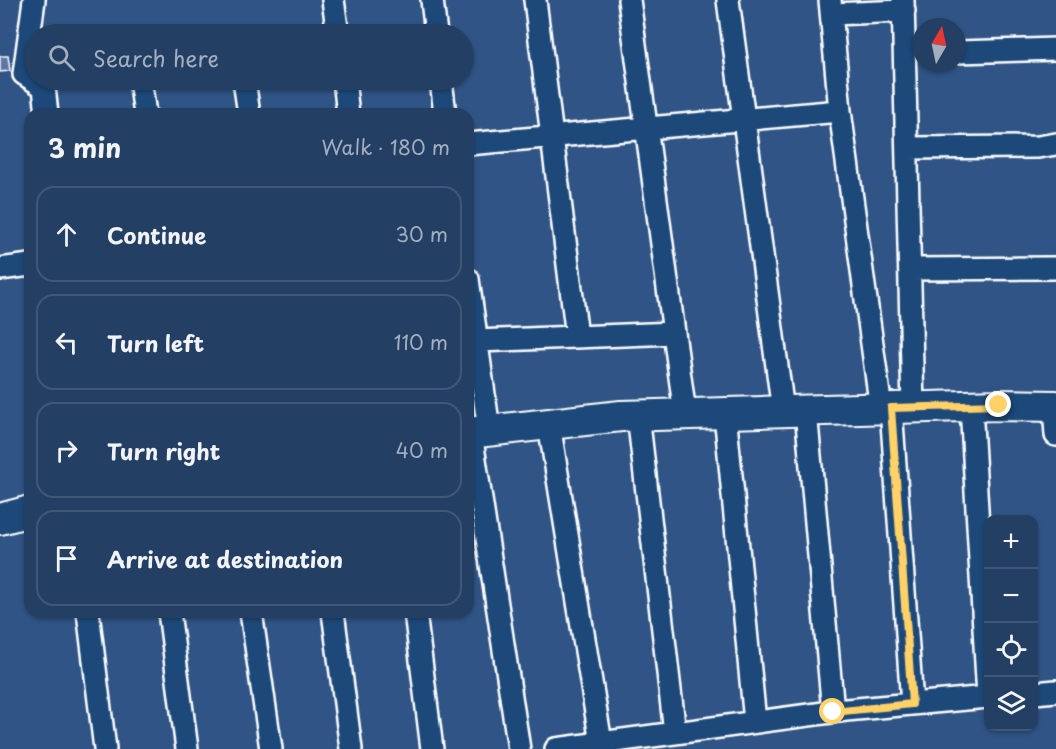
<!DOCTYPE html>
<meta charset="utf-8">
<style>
body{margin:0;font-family:"Playpen Sans",sans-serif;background:#2f4a6d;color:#f1f3f6}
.controls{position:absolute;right:18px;bottom:18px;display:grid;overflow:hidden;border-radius:12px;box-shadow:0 2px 4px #0004}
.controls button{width:54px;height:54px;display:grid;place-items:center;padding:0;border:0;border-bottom:2px solid #405878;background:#233f64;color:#f1f3f6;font:30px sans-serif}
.compass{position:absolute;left:912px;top:18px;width:54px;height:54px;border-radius:50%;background:#233f64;box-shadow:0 2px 4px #0004;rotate:9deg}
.stop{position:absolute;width:18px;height:18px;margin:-14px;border:4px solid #ffd166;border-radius:50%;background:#fff}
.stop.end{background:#ffd166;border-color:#fff;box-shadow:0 2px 6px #0008}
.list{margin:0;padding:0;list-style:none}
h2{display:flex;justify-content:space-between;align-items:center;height:78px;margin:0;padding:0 24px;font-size:26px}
h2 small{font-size:20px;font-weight:400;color:#a3afbf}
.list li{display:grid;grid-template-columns:39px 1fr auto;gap:18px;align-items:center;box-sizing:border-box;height:96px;margin:0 12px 12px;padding:0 12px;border:2px solid #405878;border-radius:18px}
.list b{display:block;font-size:22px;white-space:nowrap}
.list em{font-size:20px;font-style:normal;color:#a3afbf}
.icon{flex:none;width:33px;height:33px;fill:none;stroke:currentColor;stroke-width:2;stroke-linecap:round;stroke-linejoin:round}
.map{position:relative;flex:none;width:1056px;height:749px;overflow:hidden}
.search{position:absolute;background:#233f64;box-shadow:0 2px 4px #0004;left:24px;top:24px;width:450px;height:66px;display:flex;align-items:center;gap:15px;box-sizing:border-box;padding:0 21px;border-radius:33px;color:#a3afbf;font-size:22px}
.panel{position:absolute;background:#233f64;box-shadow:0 2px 4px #0004;left:24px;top:108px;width:450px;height:510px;border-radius:18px}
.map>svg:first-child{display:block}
</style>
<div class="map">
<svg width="1056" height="749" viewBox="0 0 1056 749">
<rect width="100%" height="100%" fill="#2f5485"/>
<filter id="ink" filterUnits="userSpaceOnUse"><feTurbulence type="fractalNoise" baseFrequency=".0167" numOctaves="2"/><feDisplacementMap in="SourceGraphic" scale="12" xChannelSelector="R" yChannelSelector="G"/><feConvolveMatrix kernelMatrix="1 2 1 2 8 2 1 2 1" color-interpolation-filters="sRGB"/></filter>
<g filter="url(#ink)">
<!-- building -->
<path fill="#5d76a4" stroke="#fff" stroke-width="1.5" d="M0 56H8L10 71 0 72Z"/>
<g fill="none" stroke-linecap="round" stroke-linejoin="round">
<!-- street casing -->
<g stroke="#fff" stroke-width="26">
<path id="street" d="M34 0 24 74 44 87 47 114
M333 0 338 34
M432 0 436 34
M535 0 577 337
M629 0 685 414
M728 0 783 411
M830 0 840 111 881 409
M903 0 913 408
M832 14 904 11
M957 52 1056 49
M140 80 145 114
M244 80 249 114
M344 80 348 114
M441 80 445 114
M468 144 840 111
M907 148 1038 147 1056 144
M0 269 30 265
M910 269 1056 268
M468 279 489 430
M477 341 674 333
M971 406 988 697
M1054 406 1056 435
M891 408 912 704
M806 411 833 712
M725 413 755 722
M638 415 675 733
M549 424 601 743
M471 433 519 749
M88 612 105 749
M169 612 187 749
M251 612 271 749
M333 612 351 749
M415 612 432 749
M1034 693 1056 691
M556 749 846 710 988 697"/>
</g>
<!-- secondary casing -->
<g stroke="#fff" stroke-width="34">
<path id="secondary" d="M468 433 621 416 999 405 1056 406
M0 519 30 511"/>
</g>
<!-- street -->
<use href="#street" stroke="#1f4a7a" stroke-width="21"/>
<!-- secondary -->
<use href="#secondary" stroke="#1f4a7a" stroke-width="30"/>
</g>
</g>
<g fill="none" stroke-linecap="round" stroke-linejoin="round" filter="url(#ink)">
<!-- route -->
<path stroke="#ffd166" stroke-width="8" d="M833 712 912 704 891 408 999 405"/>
</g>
</svg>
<div class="controls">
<button>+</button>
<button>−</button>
<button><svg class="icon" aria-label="locate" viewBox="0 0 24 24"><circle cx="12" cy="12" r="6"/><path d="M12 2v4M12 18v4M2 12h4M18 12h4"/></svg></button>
<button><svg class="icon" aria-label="layers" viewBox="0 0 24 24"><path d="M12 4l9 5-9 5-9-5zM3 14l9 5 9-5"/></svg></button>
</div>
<svg class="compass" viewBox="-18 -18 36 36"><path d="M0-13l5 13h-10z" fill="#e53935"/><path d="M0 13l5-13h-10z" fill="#a3afbf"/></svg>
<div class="stop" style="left:833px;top:712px"></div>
<div class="stop end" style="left:999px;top:405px"></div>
<div class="search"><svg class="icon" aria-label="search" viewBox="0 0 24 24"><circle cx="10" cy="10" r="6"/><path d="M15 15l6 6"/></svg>Search here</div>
<section class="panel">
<h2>3 min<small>Walk · 180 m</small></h2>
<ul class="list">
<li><svg class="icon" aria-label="ahead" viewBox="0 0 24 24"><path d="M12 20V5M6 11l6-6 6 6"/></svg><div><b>Continue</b></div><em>30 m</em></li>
<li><svg class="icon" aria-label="left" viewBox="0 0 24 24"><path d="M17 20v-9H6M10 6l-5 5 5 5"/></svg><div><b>Turn left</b></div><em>110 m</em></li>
<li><svg class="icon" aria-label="right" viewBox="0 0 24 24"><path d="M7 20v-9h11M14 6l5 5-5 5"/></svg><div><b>Turn right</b></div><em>40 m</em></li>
<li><svg class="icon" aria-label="arrive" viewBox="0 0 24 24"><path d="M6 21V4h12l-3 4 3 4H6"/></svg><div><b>Arrive at destination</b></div></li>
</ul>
</section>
</div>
